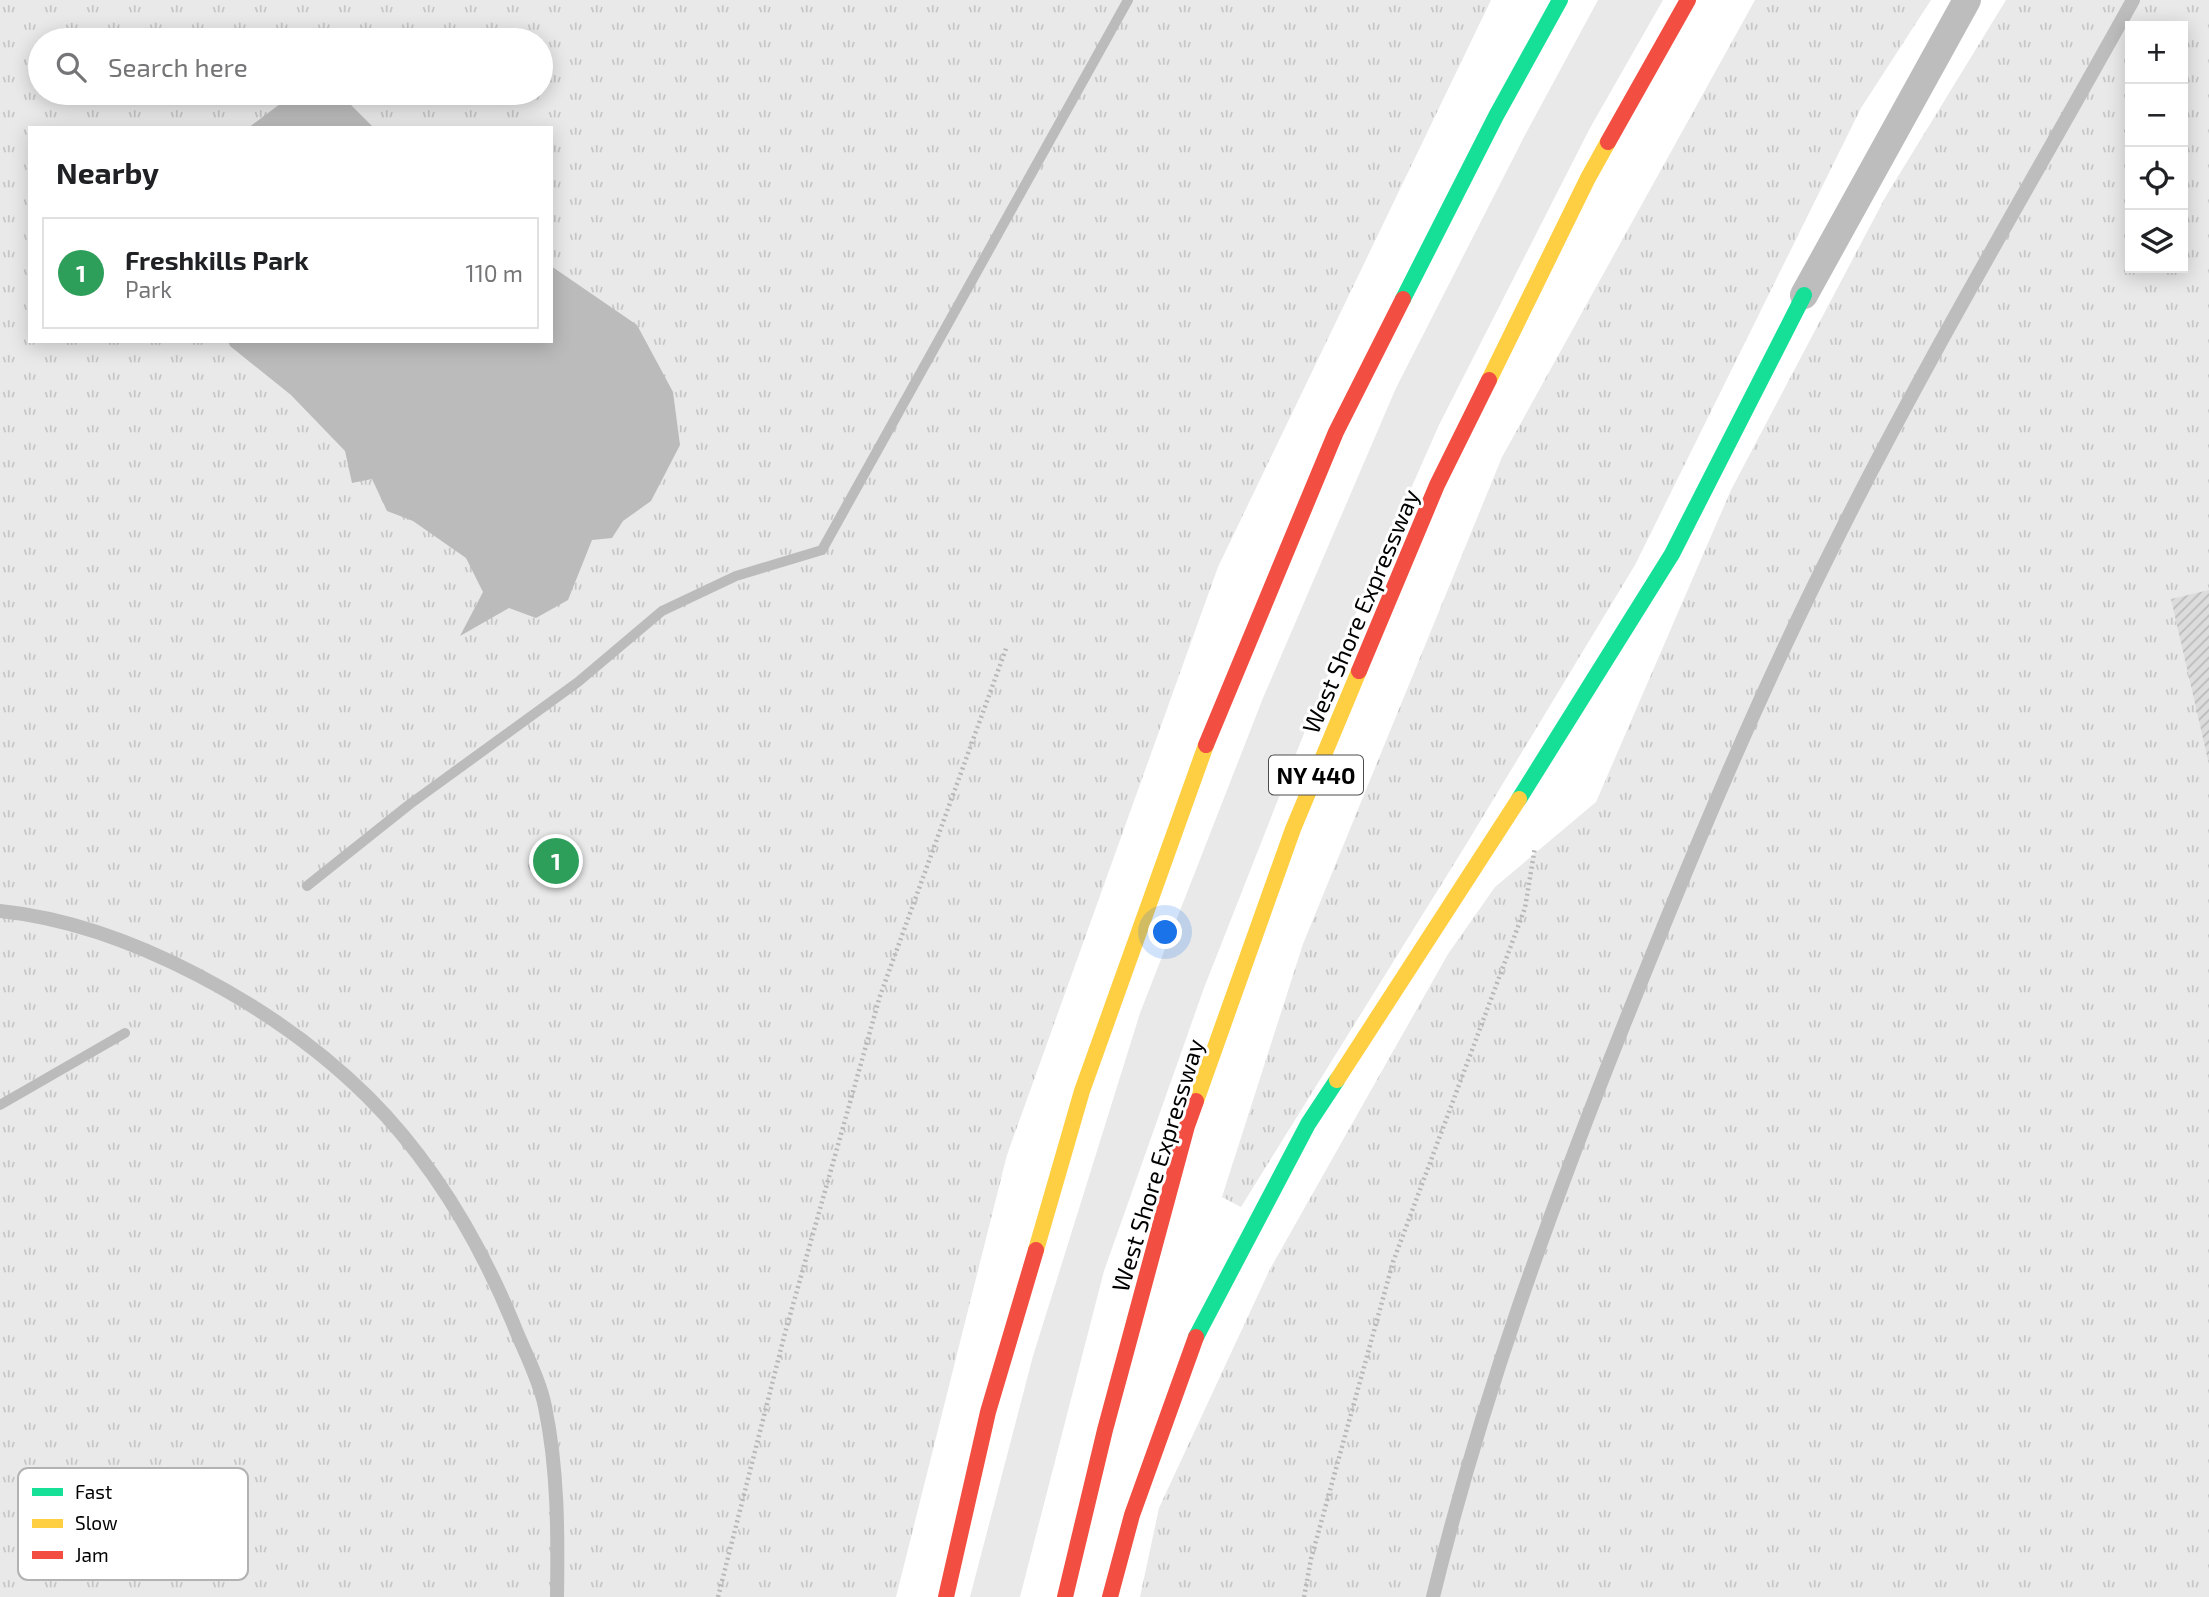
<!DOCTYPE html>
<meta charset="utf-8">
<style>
body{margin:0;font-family:"Exo 2",sans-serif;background:#f2f2f2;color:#202124}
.controls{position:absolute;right:21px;top:21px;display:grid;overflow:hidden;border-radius:0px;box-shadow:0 4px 18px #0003}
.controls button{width:63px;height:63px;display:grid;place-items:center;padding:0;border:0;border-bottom:2px solid #e0e0e0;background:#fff;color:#202124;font:35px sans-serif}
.you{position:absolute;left:1166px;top:933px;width:24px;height:24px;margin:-18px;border:5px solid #fff;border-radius:50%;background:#1a73e8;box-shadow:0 0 0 10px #1a73e833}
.badge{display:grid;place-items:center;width:46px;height:46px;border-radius:50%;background:#595959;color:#fff;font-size:23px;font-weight:700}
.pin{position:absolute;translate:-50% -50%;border:4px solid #fff;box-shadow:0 2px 7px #0006}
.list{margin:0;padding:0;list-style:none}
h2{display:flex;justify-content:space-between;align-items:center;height:91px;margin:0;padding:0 28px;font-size:30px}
h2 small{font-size:23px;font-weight:400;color:#757577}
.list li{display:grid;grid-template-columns:46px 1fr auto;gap:21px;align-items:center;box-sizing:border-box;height:112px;margin:0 14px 14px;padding:0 14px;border:2px solid #e0e0e0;border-radius:0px}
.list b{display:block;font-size:26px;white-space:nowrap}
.list p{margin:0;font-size:23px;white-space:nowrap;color:#757577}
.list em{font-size:23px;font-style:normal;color:#757577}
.icon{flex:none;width:38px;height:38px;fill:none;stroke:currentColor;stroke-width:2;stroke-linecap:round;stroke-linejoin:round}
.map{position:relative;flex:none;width:2209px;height:1597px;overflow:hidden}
.search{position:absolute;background:#fff;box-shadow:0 4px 18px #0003;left:28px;top:28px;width:525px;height:77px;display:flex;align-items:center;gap:18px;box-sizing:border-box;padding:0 24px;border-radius:38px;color:#757577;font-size:26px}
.panel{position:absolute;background:#fff;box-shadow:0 4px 18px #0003;left:28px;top:126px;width:525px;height:217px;border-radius:0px}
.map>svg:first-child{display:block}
</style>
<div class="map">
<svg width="2209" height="1597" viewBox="0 0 2209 1597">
<defs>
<pattern id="park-tufts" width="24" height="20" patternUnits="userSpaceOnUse" patternTransform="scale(1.75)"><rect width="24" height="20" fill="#e9e9e9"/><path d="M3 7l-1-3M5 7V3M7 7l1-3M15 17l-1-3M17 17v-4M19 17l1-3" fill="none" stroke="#c6c6c6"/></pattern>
<pattern id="building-hatch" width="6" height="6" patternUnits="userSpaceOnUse" patternTransform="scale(1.75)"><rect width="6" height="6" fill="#dcdcdc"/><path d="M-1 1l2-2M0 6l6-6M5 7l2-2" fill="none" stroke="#bbb"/></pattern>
</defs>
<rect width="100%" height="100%" fill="#fff"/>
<!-- green -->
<path fill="#e9e9e9" d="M1598 0H1663L1590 128 1439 425 1314 708 1204 988 1104 1271 1020 1597H970L1033 1356 1140 1013 1263 698 1396 388 1525 135Z"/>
<!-- park -->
<path fill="url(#park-tufts)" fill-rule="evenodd" d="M0 0H1491L1218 567 1007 1155 896 1597H0ZM40 40H541V93H40ZM30 128H551V341H30Z
M1755 0H1931L1861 108 1635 565 1467 843 1241 1207 1222 1197 1303 944 1502 457Z
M2006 0H2209V1597H1140L1159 1508 1270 1269 1448 954 1495 887 1596 802 1731 490 1886 196ZM2130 26H2183V268H2130Z"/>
<!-- water -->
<path fill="#bbb" d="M311 93H339L374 128H248L284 101Z
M551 266 637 325 673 392 680 445 651 501 623 521 612 538 592 540 568 600 536 618 509 608 460 636 483 592 466 558 413 521 387 511 372 479 352 483 345 451 291 395 230 346 228 341H551Z"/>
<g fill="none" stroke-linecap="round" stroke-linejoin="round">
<!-- stream -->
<path stroke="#bbb" stroke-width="10" d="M307 886 410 804 578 682 662 611 736 576 822 550 1128 0
M0 1105 125 1033"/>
</g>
<!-- building -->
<path fill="url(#building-hatch)" d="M2209 590V760H2208L2171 599Z"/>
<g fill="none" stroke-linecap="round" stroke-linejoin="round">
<!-- path -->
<path stroke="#b8b8b8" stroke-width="4.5" stroke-dasharray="2 3.5" stroke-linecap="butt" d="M718 1597 785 1333 880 996 1007 646
M1304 1597 1311 1559 1393 1262 1525 908 1535 847"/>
<!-- lane -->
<path stroke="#bdbdbd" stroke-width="14" d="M0 911C128 924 277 1007 368 1097 431 1160 479 1241 513 1323 523 1349 540 1380 545 1407 558 1469 558 1534 557 1597
M1433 1597C1481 1400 1550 1210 1625 1022 1688 864 1753 707 1829 555 1922 366 2031 184 2133 0"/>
<!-- street -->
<path stroke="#bdbdbd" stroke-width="28" d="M1804 295 1967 0"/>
<!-- fast -->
<path stroke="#16e098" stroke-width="16" d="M1403 299 1496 116 1560 0
M1519 799 1672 554 1804 295
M1196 1337 1308 1124 1337 1080"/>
<!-- slow -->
<path stroke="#ffcf43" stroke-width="16" d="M1489 380 1588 178 1608 142
M1337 1080 1519 799
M1196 1101 1293 829 1359 671
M1036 1250 1082 1091 1206 745"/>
<!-- jam -->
<path stroke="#f24e42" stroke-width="16" d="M1608 142 1688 0
M1359 671 1437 485 1489 380
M1206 745 1336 432 1403 299
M946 1597 988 1412 1036 1250
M1065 1597 1105 1430 1187 1126 1196 1101
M1110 1597 1132 1515 1196 1337"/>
</g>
<g text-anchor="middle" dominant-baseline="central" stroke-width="6" stroke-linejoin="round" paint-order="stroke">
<!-- shield labels -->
<rect fill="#fff" stroke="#4c4c4c" stroke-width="2" x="1269" y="755.5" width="94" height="39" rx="5"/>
<g font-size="23" font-weight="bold" fill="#000">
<text x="1316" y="775">NY 440</text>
</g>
<!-- street labels -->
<g font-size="24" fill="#000" stroke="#fff">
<text transform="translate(1360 611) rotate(-67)">West Shore Expressway</text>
<text transform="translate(1157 1165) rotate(-73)">West Shore Expressway</text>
</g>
</g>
<!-- legend -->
<rect x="18" y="1468" width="230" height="112" rx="10" fill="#fff" stroke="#b2b2b2" stroke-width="2"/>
<rect x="32" y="1488" width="31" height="8" fill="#16e098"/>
<rect x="32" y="1519" width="31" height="9" fill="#ffcf43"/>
<rect x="32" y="1551" width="31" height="8" fill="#f24e42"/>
<g font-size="19" fill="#000">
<text x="75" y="1499">Fast</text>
<text x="75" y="1530">Slow</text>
<text x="75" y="1562">Jam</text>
</g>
</svg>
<div class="controls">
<button>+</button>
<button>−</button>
<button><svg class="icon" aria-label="locate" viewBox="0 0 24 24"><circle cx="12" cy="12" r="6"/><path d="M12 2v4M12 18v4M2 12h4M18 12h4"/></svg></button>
<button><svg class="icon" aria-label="layers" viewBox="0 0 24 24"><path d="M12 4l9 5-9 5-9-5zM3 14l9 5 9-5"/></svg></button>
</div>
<div class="you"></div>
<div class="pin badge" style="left:556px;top:861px;background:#2e9e5b">1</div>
<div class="search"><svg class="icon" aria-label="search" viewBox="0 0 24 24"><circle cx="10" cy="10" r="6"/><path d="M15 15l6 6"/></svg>Search here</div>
<section class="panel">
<h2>Nearby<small></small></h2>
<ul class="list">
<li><span class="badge" style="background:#2e9e5b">1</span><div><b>Freshkills Park</b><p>Park</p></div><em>110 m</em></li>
</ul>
</section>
</div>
